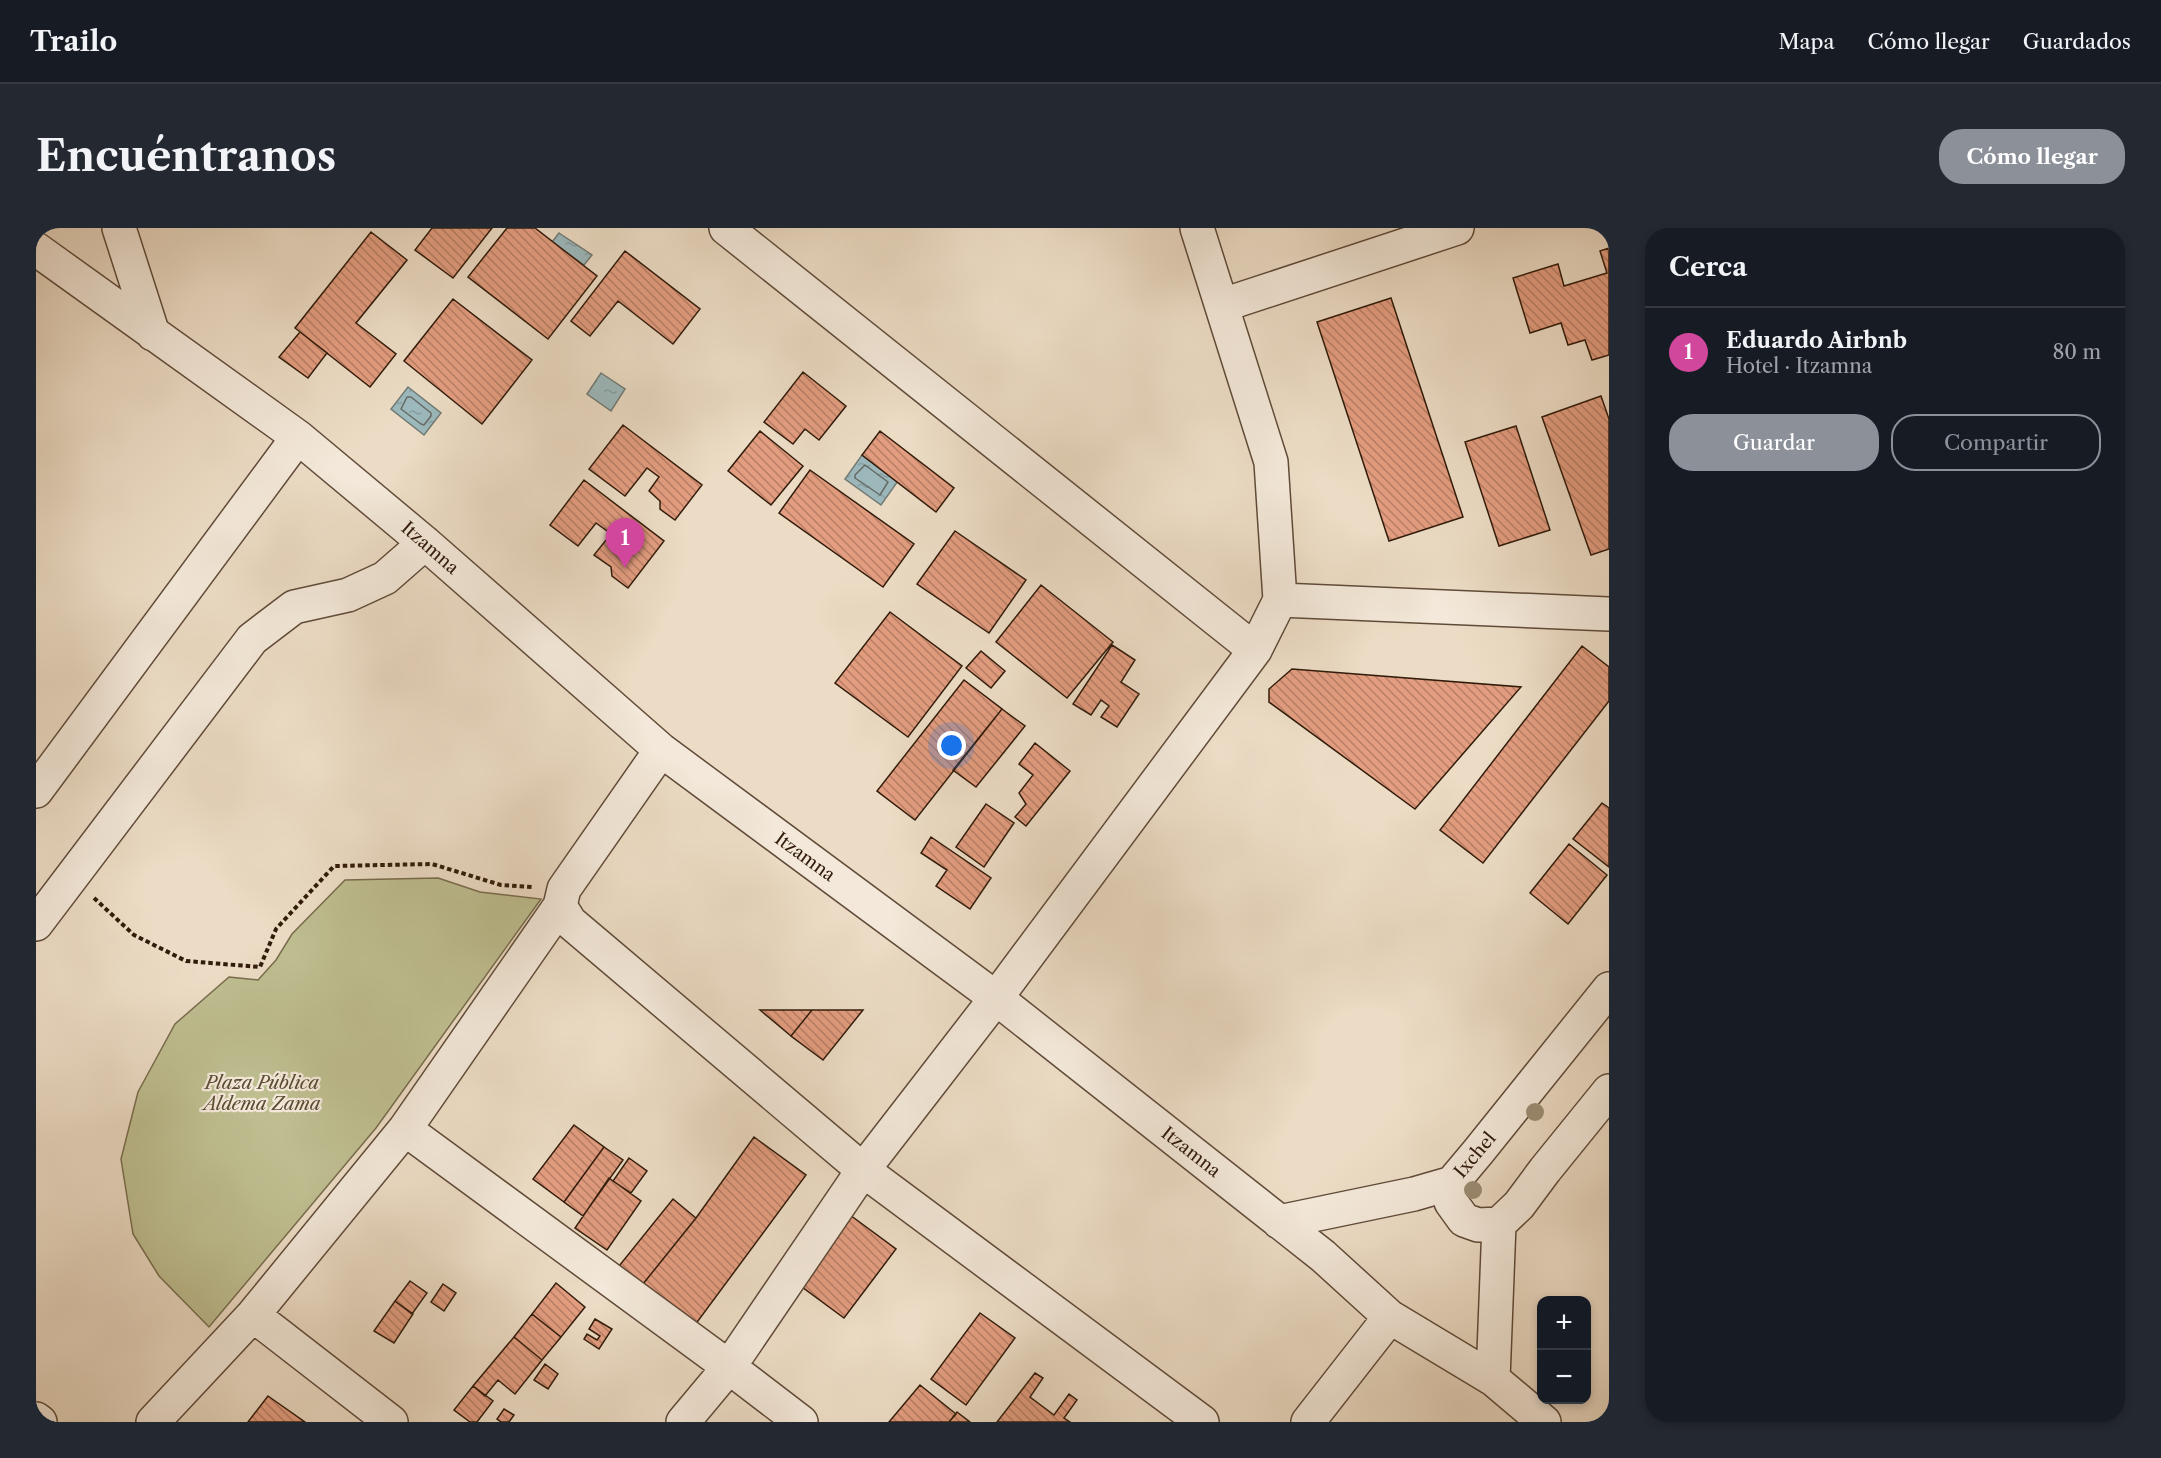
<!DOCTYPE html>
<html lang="es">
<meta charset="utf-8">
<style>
body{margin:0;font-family:"Libre Caslon Text",serif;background:#242831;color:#f1f3f6}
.controls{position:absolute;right:18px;bottom:18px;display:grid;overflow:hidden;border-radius:12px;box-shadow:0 3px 9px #0003}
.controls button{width:54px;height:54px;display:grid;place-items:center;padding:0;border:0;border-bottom:2px solid #363941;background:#171b24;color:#f1f3f6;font:30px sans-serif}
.you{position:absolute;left:916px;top:518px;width:21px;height:21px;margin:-15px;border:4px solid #fff;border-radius:50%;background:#1a73e8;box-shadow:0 0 0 9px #1a73e833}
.badge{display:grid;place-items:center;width:39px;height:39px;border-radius:50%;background:#8c9099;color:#fff;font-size:20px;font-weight:700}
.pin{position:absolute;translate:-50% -50px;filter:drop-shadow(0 2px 3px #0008)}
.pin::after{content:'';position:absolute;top:32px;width:21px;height:18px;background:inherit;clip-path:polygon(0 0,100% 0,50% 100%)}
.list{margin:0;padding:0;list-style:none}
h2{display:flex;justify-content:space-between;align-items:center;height:78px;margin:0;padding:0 24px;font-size:26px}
h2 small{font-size:20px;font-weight:400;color:#9ea1a6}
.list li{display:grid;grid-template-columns:39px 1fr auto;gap:18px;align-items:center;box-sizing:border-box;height:90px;padding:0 24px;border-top:2px solid #363941}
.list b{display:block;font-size:22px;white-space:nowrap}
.list p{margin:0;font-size:20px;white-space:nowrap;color:#9ea1a6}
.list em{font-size:20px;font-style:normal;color:#9ea1a6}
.actions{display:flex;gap:12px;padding:18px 24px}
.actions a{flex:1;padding:14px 0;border:2px solid #8c9099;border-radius:24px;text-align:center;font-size:21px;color:#8c9099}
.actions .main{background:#8c9099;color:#fff}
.map{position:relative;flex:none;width:1573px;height:1194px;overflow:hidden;border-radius:24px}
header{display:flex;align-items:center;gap:36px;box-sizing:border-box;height:84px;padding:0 30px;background:#171b24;border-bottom:2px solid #363941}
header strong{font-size:28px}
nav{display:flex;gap:33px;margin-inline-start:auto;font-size:21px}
.intro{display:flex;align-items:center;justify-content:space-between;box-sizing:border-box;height:144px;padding:0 36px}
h1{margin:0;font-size:42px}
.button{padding:15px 27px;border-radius:24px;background:#8c9099;color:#fff;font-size:21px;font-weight:700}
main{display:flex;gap:36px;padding:0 36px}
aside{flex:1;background:#171b24;border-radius:24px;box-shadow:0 3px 9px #0003}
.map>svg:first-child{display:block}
</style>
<header>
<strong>Trailo</strong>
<nav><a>Mapa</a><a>Cómo llegar</a><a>Guardados</a></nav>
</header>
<div class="intro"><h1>Encuéntranos</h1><a class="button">Cómo llegar</a></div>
<main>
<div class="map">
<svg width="1573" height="1194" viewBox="0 0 1573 1194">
<defs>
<pattern id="water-ripples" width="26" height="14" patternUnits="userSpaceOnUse" patternTransform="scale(1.5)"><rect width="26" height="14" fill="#9cb9bd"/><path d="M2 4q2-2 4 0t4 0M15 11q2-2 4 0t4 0" fill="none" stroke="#879ea1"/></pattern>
<pattern id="building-back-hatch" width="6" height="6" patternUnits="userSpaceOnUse" patternTransform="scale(1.5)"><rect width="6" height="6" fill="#e39d80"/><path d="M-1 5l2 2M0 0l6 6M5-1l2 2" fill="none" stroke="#b97f67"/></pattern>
</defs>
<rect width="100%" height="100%" fill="#ecdcc5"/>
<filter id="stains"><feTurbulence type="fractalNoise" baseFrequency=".00333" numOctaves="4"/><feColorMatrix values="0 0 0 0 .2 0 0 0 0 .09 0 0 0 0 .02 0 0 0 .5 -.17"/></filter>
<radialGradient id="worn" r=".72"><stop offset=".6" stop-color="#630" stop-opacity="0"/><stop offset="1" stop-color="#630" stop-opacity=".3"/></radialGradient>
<!-- green -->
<path fill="#bebe90" stroke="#786c4d" stroke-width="1.5" d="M402 650 444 664 505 671 340 900 173 1099 123 1048 97 1006 85 931 102 864 139 796 193 749 222 752 240 732 256 706 309 652Z"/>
<!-- water -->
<path fill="url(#water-ripples)" stroke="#717a75" stroke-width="1.5" d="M523 5 556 27 548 37 516 14Z
M565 145 589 161 575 183 551 166Z
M372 159 405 185 388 207 355 181Z
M826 227 862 253 845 277 809 251Z"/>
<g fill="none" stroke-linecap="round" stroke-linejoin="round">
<!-- shore -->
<path stroke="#666a64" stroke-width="1.5" d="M371 169H375L395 185V188L388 197 385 196 365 181Z
M829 237 852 254 844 267 819 250V247Z"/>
</g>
<!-- building -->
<path fill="url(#building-back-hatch)" stroke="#311b0a" stroke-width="1.5" d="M396 0H456L417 50 379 22Z
M471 0H499L561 48 512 111 432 49Z
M335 4 371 32 320 95 360 126 334 159 259 100Z
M1573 20V127L1556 132 1549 112 1532 117 1525 95 1494 105 1477 50 1522 36 1528 58 1571 45 1564 23Z
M589 23 664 81 637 116 582 73 554 108 535 93Z
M1355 70 1427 289 1353 313 1281 94Z
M417 71 496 132 446 196 368 133Z
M264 104 291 125 272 150 243 129Z
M767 144 810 178 783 212 769 201 757 216 728 194Z
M1565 168 1573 191V321L1555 327 1506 189Z
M587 197 666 257 639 292 624 281V273L613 263 623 249 611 240 589 268 553 241Z
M1480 198 1514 302 1463 318 1429 214Z
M724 203 767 238 735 277 692 243Z
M844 203 918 260 900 284 826 227Z
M774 242 878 316 847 359 743 285Z
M548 252 628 313 592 360 576 348 575 339 558 327 575 306 560 295 542 318 514 297Z
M919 303 990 352 953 405 881 356Z
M1005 357 1077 414 1031 470 960 414Z
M854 384 926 438 872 509 799 455Z
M1076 417 1099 432 1085 454 1103 466 1081 499 1065 489 1073 478 1065 472 1055 487 1037 476Z
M1546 418 1573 439V473L1447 635 1404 602Z
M945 423 969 443 955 460 930 440Z
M1256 441 1485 459 1379 581 1233 474V461Z
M928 452 966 481 879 592 841 563Z
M966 481 989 498 940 559 917 542Z
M999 515 1034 543 990 598 979 589 990 576 983 565 997 547 983 536Z
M1566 575 1573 580V639L1537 611Z
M950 576 978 595 948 639 920 619Z
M895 609 955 650 934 681 900 658 911 642 885 625Z
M1533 616 1571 647 1532 696 1494 665Z
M724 782H776L755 808Z
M776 782H827L787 832 755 808Z
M538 897 568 919 528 974 497 951Z
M718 909 770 947 659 1097 607 1056 660 990Z
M568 919 587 932 547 988 528 974Z
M593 930 611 943 595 965 577 953Z
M573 950 605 973 571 1022 539 1000Z
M637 971 660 990 607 1056 583 1038Z
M814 987 860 1021 808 1090 762 1056Z
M374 1053 391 1065 376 1086 359 1073Z
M520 1055 549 1079 525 1109 496 1086Z
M407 1056 420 1065 408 1083 395 1074Z
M359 1073 377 1086 358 1115 338 1103Z
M944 1085 979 1110 930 1177 895 1151Z
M496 1086 525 1109 506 1132 478 1109Z
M559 1091 576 1101 563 1121 548 1111 551 1106 561 1112 564 1108 553 1101Z
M478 1109 506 1132 479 1166 462 1152 449 1168 437 1158Z
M509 1136 522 1146 512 1161 498 1152Z
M999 1145 1007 1150 994 1169 1018 1187 1033 1166 1041 1172 1028 1190 1034 1194H961Z
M884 1157 920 1186 913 1194H853Z
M437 1158 457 1173 441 1194H434L418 1182Z
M232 1168 269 1194H212Z
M468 1181 478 1187 473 1194H465L461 1191Z
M921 1184 934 1194H913Z"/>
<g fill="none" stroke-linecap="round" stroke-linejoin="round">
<!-- minor casing -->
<g stroke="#604b39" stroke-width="36">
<path id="minor" d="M83 0 117 106
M690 0 1219 422
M0 21 262 209 389 315 625 522 960 770 1287 1028 1354 1089 1457 1151 1508 1194
M1187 77 1421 0
M1244 372 1573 386
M0 563 262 209
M524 678 534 694 827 942 1166 1194
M0 696 216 411 258 379 312 367 349 350 389 315
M369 901 693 1139 765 1194
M1416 955 1415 974 1428 992 1442 997 1463 996
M1243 994 1378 966 1416 955 1442 924 1573 761
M217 1087 355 1194
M1457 1151 1463 996 1483 977 1509 942 1573 863
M0 1191 4 1194
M117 1194 217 1087 369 901 524 678 528 661 625 522
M647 1194 693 1139 827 942 960 770 1219 422 1244 372 1235 234 1161 0
M1272 1194 1354 1089"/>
</g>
<!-- path -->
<path stroke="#311b0a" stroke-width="4" stroke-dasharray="4.5 3" stroke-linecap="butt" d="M58 670 98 707 150 733 224 739 240 701 298 638 396 636 465 657 496 659"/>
<!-- minor -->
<use href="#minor" stroke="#f3e8d9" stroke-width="33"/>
</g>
<!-- trees -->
<g fill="#9c8d74">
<circle cx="1499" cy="884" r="9"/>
<circle cx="1437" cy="962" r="9"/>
</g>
<g text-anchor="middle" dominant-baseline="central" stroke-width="4.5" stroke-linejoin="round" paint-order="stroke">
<!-- street labels -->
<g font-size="18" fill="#311b0a" stroke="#f3e8d9">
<text transform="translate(394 320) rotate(41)">Itzamna</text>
<text transform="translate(769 629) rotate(36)">Itzamna</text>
<text transform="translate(1155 924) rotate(38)">Itzamna</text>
<text transform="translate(1439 927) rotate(-50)">Ixchel</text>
</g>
<!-- park labels -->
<g font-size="18" font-style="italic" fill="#5b4c32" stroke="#f3e8d9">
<text x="226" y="855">Plaza Pública<tspan x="226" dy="21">Aldema Zama</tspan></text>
</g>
</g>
<rect width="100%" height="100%" filter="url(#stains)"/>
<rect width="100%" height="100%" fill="url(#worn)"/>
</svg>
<div class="controls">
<button>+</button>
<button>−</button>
</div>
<div class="you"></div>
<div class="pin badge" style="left:589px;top:340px;background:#d1479c">1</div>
</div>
<aside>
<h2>Cerca<small></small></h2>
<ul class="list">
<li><span class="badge" style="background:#d1479c">1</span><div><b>Eduardo Airbnb</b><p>Hotel · Itzamna</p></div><em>80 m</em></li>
</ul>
<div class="actions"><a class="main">Guardar</a><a>Compartir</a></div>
</aside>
</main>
